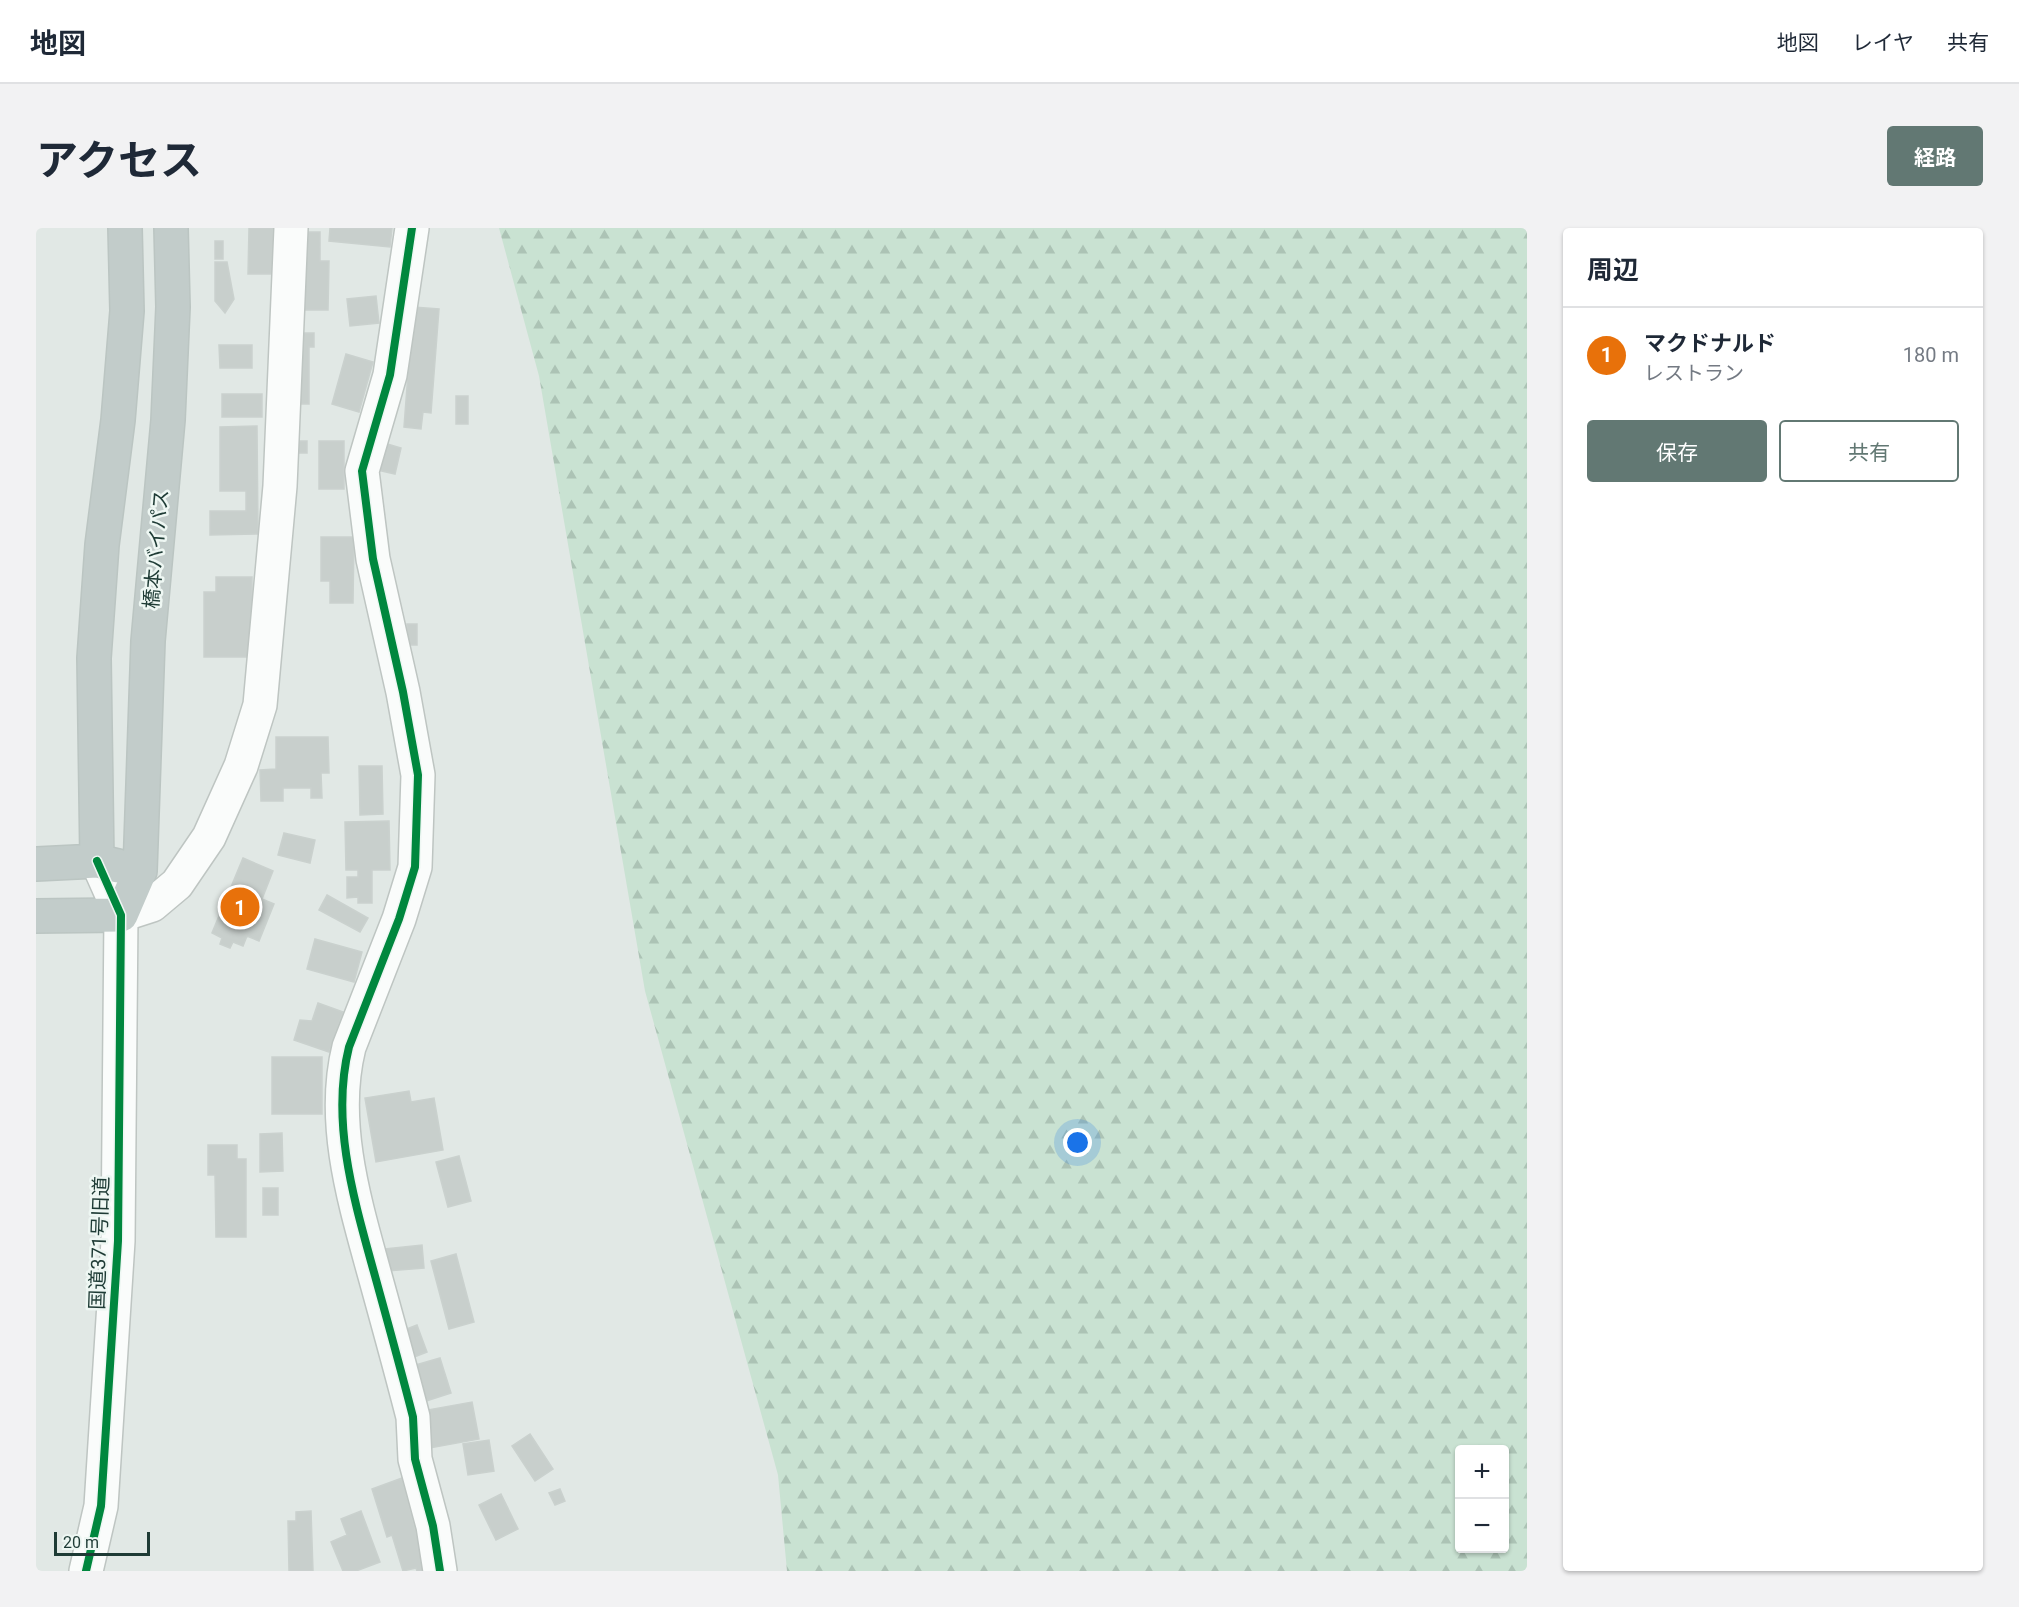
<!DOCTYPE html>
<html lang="ja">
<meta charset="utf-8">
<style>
body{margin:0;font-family:Roboto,"Noto Sans JP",sans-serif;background:#f2f2f3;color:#1f2937}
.controls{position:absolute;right:18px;bottom:18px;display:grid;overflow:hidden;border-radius:6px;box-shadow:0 2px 4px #0004}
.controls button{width:54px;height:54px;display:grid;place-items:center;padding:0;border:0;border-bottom:2px solid #e0e1e3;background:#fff;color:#1f2937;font:30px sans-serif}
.scale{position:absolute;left:18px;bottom:15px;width:96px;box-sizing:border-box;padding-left:6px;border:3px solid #1e3b35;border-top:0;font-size:16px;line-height:21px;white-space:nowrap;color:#1e3b35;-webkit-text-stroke:4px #eef7f3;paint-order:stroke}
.you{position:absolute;left:1042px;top:915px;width:21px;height:21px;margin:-15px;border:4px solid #fff;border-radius:50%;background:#1a73e8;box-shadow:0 0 0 9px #1a73e833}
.badge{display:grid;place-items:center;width:39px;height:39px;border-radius:50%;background:#627873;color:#fff;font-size:20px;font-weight:700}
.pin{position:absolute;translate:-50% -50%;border:3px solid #fff;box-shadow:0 2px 6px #0006}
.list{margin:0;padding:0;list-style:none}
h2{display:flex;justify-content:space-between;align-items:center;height:78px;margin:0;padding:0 24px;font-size:26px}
h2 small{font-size:20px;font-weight:400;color:#747a83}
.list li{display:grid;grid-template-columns:39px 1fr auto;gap:18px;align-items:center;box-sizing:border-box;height:96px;padding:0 24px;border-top:2px solid #e0e1e3}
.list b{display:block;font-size:22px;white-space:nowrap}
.list p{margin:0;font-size:20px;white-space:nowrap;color:#747a83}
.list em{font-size:20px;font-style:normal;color:#747a83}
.actions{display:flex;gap:12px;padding:18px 24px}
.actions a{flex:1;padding:14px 0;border:2px solid #627873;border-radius:6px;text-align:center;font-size:21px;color:#627873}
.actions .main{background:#627873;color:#fff}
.map{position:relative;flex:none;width:1491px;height:1343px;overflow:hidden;border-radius:6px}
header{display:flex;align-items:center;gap:36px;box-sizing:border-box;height:84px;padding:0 30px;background:#fff;border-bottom:2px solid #e0e1e3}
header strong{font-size:28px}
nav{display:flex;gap:33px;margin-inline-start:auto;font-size:21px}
.intro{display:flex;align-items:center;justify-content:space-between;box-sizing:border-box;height:144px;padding:0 36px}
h1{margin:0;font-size:42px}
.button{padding:15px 27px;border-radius:6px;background:#627873;color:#fff;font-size:21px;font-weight:700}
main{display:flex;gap:36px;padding:0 36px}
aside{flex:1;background:#fff;border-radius:6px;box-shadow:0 2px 4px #0004}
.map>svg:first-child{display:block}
</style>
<header>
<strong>地図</strong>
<nav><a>地図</a><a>レイヤ</a><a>共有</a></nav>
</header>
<div class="intro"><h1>アクセス</h1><a class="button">経路</a></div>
<main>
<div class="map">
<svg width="1491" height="1343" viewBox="0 0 1491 1343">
<defs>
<pattern id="forest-firs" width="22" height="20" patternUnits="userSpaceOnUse" patternTransform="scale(1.5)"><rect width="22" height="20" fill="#c9e2d2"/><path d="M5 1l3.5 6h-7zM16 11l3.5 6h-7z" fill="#acc3b5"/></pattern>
</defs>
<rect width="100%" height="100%" fill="#e1e8e5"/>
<!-- forest -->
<path fill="url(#forest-firs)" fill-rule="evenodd" d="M463 0H1491V1343H751L742 1247 609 763 503 148ZM1424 1222H1468V1320H1424Z"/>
<!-- building -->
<path fill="#c8cfcc" stroke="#cad1ce" stroke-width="1.5" d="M213 0H237L236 46H212Z
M294 0H356L354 19 293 13Z
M267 4H284V33H293L292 82H266Z
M179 13H187V31H179Z
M179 34H191L198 71 189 85 179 73Z
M340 68 343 95 314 98 311 71Z
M377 79 403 81 395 185 387 184 385 201 368 199Z
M262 105H278V119H273V176H262Z
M183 117H216V140H184Z
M310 126 337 134 323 184 296 176Z
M186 166H226V189H186Z
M420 168H432V196H420Z
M221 198 222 306 174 307V283H210V263H184V199Z
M261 213H271V225H261Z
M283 213H308V261H283Z
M348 215 365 220 359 246 341 242Z
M285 309H318L317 375H294V353H285Z
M180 349H216V429H168V364H180Z
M371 396H381V417H371Z
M240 509H292L293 545H285L286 570H275V560H247V573H225L224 542 240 541Z
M323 538H346L347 586 324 587Z
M353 593 354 642H336V675H322V669L311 670V649H322V642H310L309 594Z
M248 605 279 612 274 635 242 627Z
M207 630 237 643 226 671 238 676 223 713 211 708 207 718 197 714 194 720 184 716 186 710 176 705Z
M291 667 332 690 324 704 283 682Z
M279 711 326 724 318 754 271 741Z
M282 775 307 784 293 824 258 812 264 792 276 793Z
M236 829H286V886H236Z
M373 863 375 874 398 870 407 922 340 934 329 870Z
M246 905 247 943 224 944V906Z
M172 917H201V931H210V1009H180L179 947H172Z
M423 928 435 973 412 979 400 934Z
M227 960H242V987H227Z
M386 1017 388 1040 351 1043 349 1021Z
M420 1026 438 1094 413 1101 395 1033Z
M381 1097 391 1124 373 1131 363 1104Z
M404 1130 415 1165 387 1174 376 1138Z
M436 1174 443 1211 394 1220 386 1183Z
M494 1206 517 1241 499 1253 476 1218Z
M453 1212 458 1243 432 1247 427 1216Z
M366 1250 390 1343H381L380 1340 367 1343 356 1307 351 1309 336 1261Z
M524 1261 529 1273 519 1277 513 1265Z
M465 1266 482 1301 460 1312 443 1277Z
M275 1283 277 1343H253L252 1293H260V1284Z
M325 1283 344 1334 320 1343H307L295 1314 311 1307 305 1291Z"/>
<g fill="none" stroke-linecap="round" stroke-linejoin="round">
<!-- minor casing -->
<g stroke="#bec5c2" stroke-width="36">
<path id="minor" d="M376 0 354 147 326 243 337 331 367 464 382 547 379 639 363 691 313 819C294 895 319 975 339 1048 352 1095 365 1142 377 1189L379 1231 397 1298 404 1343
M85 687 116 677 141 656 173 609 205 538 224 477 244 258 255 0"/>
</g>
<!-- tertiary casing -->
<g stroke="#bec5c2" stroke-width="36">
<path id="tertiary" d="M50 1343 65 1278 82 1013 85 687 61 633"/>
</g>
<!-- trunk casing -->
<g stroke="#bbc5c2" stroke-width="36">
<path id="trunk" d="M61 633 58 430 66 317 82 192 91 83 89 0
M0 636 61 633 82 638
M0 688 85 687 104 643 112 413 132 192 137 79 135 0"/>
</g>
<!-- minor -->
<use href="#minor" stroke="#fafcfb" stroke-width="33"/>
<!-- tertiary -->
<use href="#tertiary" stroke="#fafcfb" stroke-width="33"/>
<!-- trunk -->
<use href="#trunk" stroke="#c2ccca" stroke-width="33"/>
<!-- cycleway casing -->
<g stroke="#eef7f3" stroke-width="11">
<path id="cycleway" d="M376 0 354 147 326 243 337 331 367 464 382 547 379 639 363 691 313 819C294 895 319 975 339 1048 352 1095 365 1142 377 1189L379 1231 397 1298 404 1343
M50 1343 65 1278 82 1013 85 687 61 633"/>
</g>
<!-- cycleway -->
<use href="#cycleway" stroke="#00873e" stroke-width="8"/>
</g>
<g text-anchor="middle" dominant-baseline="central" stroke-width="5" stroke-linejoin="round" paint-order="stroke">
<!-- street labels -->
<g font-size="20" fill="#1e3b35" stroke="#eef7f3">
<text transform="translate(120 321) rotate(-85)">橋本バイパス</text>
<text transform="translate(63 1015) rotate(-88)">国道371号旧道</text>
</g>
</g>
</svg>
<div class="controls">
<button>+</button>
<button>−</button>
</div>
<div class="scale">20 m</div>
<div class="you"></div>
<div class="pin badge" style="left:204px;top:679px;background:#e8710a">1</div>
</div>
<aside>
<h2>周辺<small></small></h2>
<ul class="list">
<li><span class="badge" style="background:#e8710a">1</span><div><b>マクドナルド</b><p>レストラン</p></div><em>180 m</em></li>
</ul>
<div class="actions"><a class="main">保存</a><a>共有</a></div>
</aside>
</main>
